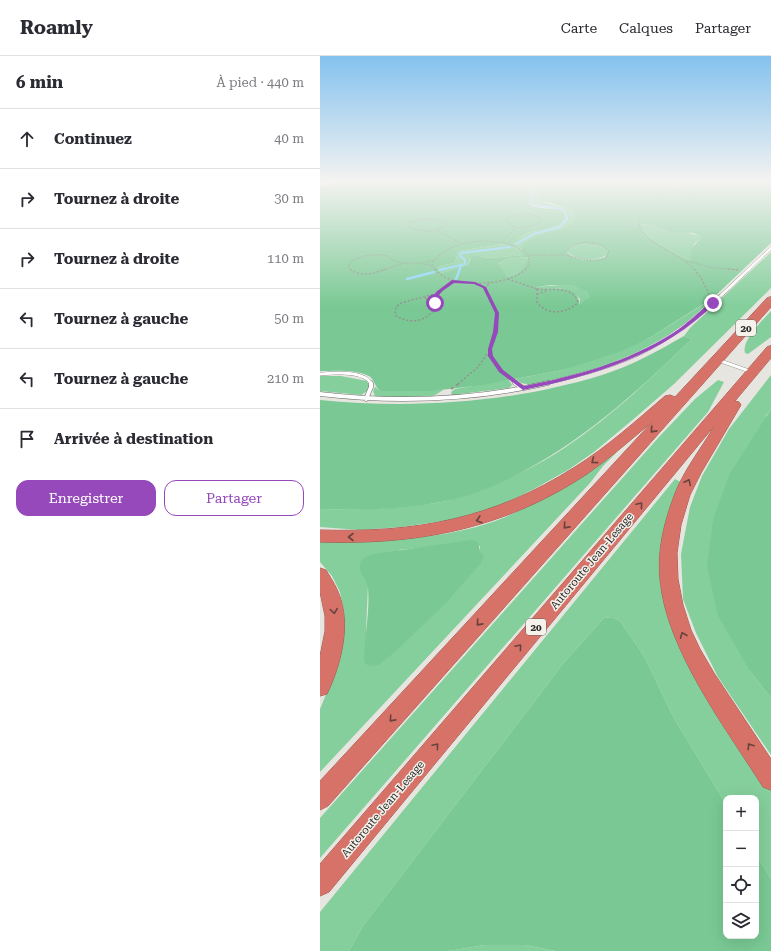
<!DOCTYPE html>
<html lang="fr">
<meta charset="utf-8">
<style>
body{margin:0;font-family:"Roboto Serif",serif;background:#f7f7f7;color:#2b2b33}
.controls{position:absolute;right:12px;bottom:12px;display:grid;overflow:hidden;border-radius:8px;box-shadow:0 4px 16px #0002}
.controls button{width:36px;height:36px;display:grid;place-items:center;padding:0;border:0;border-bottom:1px solid #e1e1e2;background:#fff;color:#2b2b33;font:20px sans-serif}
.stop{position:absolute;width:12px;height:12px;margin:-9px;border:3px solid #9549ba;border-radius:50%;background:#fff}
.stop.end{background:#9549ba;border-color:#fff;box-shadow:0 1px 4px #0008}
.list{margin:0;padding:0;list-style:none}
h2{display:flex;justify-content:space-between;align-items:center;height:52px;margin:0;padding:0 16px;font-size:17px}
h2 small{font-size:13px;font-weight:400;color:#7c7c81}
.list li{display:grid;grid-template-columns:26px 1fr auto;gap:12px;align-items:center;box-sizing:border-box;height:60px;padding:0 16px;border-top:1px solid #e1e1e2}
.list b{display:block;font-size:15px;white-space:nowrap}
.list em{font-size:13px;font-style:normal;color:#7c7c81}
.actions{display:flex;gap:8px;padding:12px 16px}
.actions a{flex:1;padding:9px 0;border:1px solid #9549ba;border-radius:12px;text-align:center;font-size:14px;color:#9549ba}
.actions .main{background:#9549ba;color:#fff}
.icon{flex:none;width:22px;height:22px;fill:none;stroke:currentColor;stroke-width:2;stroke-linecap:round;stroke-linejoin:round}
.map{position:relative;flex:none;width:451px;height:895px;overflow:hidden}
header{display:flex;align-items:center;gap:24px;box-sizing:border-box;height:56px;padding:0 20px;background:#fff;border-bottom:1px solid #e1e1e2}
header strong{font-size:19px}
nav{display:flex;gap:22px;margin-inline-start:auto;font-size:14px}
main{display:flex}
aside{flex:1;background:#fff}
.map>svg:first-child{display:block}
</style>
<header>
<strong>Roamly</strong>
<nav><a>Carte</a><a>Calques</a><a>Partager</a></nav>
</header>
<main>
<aside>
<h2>6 min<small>À pied · 440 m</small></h2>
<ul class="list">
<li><svg class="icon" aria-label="ahead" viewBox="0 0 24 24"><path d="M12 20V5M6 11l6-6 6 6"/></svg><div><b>Continuez</b></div><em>40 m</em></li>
<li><svg class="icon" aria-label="right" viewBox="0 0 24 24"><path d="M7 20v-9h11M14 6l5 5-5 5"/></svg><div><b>Tournez à droite</b></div><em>30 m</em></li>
<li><svg class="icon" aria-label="right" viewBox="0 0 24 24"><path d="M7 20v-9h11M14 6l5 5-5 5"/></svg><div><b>Tournez à droite</b></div><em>110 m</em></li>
<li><svg class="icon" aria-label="left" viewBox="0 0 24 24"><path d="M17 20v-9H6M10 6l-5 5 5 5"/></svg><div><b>Tournez à gauche</b></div><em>50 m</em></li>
<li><svg class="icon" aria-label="left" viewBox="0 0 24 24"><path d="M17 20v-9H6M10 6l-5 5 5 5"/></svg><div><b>Tournez à gauche</b></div><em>210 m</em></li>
<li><svg class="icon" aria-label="arrive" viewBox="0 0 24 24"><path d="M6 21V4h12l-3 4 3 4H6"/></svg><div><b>Arrivée à destination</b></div></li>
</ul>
<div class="actions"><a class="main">Enregistrer</a><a>Partager</a></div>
</aside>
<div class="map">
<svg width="451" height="895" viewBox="0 0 451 895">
<rect width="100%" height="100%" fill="#e7e5df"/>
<!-- green -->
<path fill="#85cf9c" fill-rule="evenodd" d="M211 124H220L218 133 226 147 251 153 254 158 255 164 248 170 236 175 203 194 190 187 207 177 240 167 232 151 214 150 207 146 208 136 206 130Z
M321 168 331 169 350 176H364L381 180 380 183 374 188 371 204C366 205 332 184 327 179 324 177 323 172 321 168Z
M184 188 197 192 205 199 168 202 159 200 150 203 148 209 122 217 119 215 117 212 120 210 135 207 138 195Z
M260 188 281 190 287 195 285 200C274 206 255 205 247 195L251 191Z
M451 196V232L354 328 316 361 274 396 248 414 214 433 177 451 137 463 82 471 39 474 0 471V453C38 454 77 453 115 447 136 444 156 436 175 428 196 419 216 410 235 398 286 366 329 324 372 283L364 280 370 272Z
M206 201 208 203C204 214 198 218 187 221L177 209 187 203Z
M253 228 267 236 269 241 259 250 260 243C251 229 233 233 219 232L215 231Z
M389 245V247C375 259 361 272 345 281 305 306 258 319 212 329L201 327 195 323 243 314 326 284Z
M451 255V281L428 298 425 297C421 285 443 264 451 255Z
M451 319V353L446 360 430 615 451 642V699L398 621 376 577 363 543 361 498 370 451 382 420 409 373Z
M0 320H21L47 325 49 330 46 336 41 339 0 335Z
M189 324 192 329 189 332 132 339 131 336 135 333Z
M398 324 404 326 388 356 0 802V762L339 381 375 343Z
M55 331 60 335 123 334C120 336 117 338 115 339 102 344 68 344 55 340L53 335Z
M297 393V396L283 410 270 427 0 716V653L9 631 24 556 20 536 12 520 0 506V484C61 485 124 485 183 462 222 446 261 416 297 393ZM160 490V496L46 576 48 529 79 494 107 491Z
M355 423 361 426 346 543 451 733V823L436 798V742H406V748L355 664 324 600 300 565 292 561 284 562 246 604 43 870 29 895H0V856Z
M165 889H205L235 895H128Z"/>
<!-- forest -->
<path fill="#7ac994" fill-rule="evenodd" d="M27 124H211L206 130 209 138 207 146C215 156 234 149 246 157 244 174 220 172 207 177 201 180 197 185 191 187L202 194 204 187C220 176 241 178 255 164L254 158 251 153 220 144 218 132 220 124H451V187L393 242 326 284 299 296 243 314 163 329 112 335H60C55 331 54 323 49 320 35 313 15 315 0 315V131ZM321 168 331 169 350 176 373 177 380 180V183C373 190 370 194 371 204 366 205 332 184 327 179 324 177 323 172 321 168ZM184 188 197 192 204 199 168 202 159 200H152L148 209 122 217 119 215 117 212 120 210 135 207 138 195ZM260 188 281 190 287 195 285 201C274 206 255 205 247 196L251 191ZM206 201 208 202C204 214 198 218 187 221L178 208 187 203ZM231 229H253L267 236 269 241 259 249C261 228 233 233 219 232L216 231Z
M364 280 372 283C315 338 257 391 184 425 162 435 139 444 115 447 77 454 38 454 0 453V344C93 353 192 347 282 319 311 310 338 295 364 280Z
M451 353V642L430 615 398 560 387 510 393 464 409 419Z
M151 484 158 486 160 495 164 500 161 507 127 546 75 596 58 609 50 610 45 608 44 601C45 578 50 554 48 532 47 522 36 516 41 506 43 501 50 499 54 498Z
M292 561 300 565 324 600 355 664 406 748V880H436V798L451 823V895H235L205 889H165L128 895H29L43 870 246 604 284 562Z"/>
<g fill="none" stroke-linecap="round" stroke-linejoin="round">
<!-- stream-far1 -->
<path stroke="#8ed6fa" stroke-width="2" d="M196 188 214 178 239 171 247 163 245 155 242 153 213 149 211 136 213 124
M120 214 145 208V204L140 200 141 197 190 191
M139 214 141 210"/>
<!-- stream -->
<path stroke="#8ed6fa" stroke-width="2.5" d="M120 214 124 213
M87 223 114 216
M136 223 140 213"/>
<!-- service-far2 casing -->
<g stroke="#6a6863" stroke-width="3">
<path id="service-far2" d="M428 214 451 192"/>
</g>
<!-- service-far1 casing -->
<g stroke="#6a6863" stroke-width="3.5">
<path id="service-far1" d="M398 304 432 316
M0 318C13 317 45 314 51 328
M193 325 197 328
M223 328C256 320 289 312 319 298 361 278 396 245 429 213"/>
</g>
<!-- service casing -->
<g stroke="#6a6863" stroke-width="5">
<path id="service" d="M195 327 203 332
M0 338C76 347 153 344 228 327
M46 343 51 331V327"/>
</g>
<!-- tertiary casing -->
<g stroke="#6a6863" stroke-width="1">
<path id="tertiary" d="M12 124H23L0 131V127Z"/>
</g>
<!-- motorway casing -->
<g stroke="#9a5951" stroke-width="1">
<path id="motorway" d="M451 241V251L8 750 0 754V725L333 365C312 383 290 402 267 418 184 473 98 489 0 486V474C96 477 173 463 255 411 287 391 316 365 345 340L350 339 355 341 447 242Z
M451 290V302L415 345 419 346 421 349 381 417 370 439 361 469 357 497 358 523 363 549 371 574 380 593 394 617 451 703V734L443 731C406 672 346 594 340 523 337 495 344 467 354 440 363 415 381 393 395 369L9 836 0 840V808L447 291Z
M0 512 6 514C12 524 18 533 21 544 30 574 20 611 7 638L0 640V600L5 575V560L0 536Z"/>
</g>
<!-- path-far2 -->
<path stroke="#93928e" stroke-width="1" stroke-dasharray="1.5 1.5" stroke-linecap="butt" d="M301 124C315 127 331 130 338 144L321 161C310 178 352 196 363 204 368 207 371 210 375 214
M372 127 394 129 397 133 394 137 385 139 355 135 359 134 364 129Z
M335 137 355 135
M208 157 221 162 219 167C207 172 194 175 185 164L193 159Z
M109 163H115L124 167 125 170C115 178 103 175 91 173L87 168 90 166Z
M118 175 140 187
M184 186 183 184 195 172
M266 186C275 187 282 188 289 195L286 202C270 208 257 200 241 199L253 189Z
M209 199H241
M367 205 388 211 418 214
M106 206 115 204
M84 207H100L113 210
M31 214 28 211C32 200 53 198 63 199 72 201 73 207 84 207
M63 214 84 207
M116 214 112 208C137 168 230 187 205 214"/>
<!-- path-far1 -->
<path stroke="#93928e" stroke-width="1.5" stroke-dasharray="2 2" stroke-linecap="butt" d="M30 213C40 222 55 217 66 213
M115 213C130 234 190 230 206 213
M374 213 381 222 390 240
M408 213 418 214
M188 223 217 233
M156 227 164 231 177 257 176 276 170 293V300L188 321
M165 233 170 226
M217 233C231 235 252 229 258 246 248 258 226 260 217 246Z
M118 237 114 245 116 251C107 266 89 269 75 259L76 251 81 247Z
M118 237 133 225
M217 238 226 235
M105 242 114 245
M138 328 158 311 170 294"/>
<!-- path -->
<path stroke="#93928e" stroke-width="2" stroke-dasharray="3 3" stroke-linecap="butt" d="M131 333 140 327"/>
<!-- service-far2 -->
<use href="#service-far2" stroke="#fff" stroke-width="2.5"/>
<!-- service-far1 -->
<use href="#service-far1" stroke="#fff" stroke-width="3"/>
<!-- service -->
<use href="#service" stroke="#fff" stroke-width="4"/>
<!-- tertiary -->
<use href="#tertiary" fill="#fff" fill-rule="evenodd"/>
<!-- motorway -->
<use href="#motorway" fill="#d67267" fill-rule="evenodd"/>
</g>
<!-- one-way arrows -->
<defs><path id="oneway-chevron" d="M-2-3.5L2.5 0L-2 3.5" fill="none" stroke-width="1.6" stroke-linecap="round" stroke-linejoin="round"/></defs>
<g stroke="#67433e">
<use href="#oneway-chevron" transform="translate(333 374) rotate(132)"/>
<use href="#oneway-chevron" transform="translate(274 405) rotate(143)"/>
<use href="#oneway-chevron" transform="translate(368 426) rotate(-64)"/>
<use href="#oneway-chevron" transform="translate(320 449) rotate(-50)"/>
<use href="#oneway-chevron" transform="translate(159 464) rotate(163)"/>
<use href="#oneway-chevron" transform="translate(246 470) rotate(132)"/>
<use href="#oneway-chevron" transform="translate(31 481) rotate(180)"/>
<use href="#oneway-chevron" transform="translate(14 555) rotate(82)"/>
<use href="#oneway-chevron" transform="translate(159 567) rotate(132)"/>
<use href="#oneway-chevron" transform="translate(363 579) rotate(-112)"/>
<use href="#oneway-chevron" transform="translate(199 591) rotate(-50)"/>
<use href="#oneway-chevron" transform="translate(72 663) rotate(132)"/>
<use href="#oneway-chevron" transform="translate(116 690) rotate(-50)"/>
<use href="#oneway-chevron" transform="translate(430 690) rotate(-123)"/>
</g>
<!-- sky -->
<linearGradient id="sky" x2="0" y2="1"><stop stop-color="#84c2ef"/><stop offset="0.5" stop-color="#f4f3f1"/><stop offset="1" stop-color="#f4f3f1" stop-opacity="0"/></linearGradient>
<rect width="451" height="250" fill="url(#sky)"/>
<!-- route -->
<path fill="#9549ba" d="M132 224 155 226 166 231 179 257 178 276 172 293 173 300 183 314 204 330C256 320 308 306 353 277 367 268 379 256 391 246L395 247C344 299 273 320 203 334L179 316 168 300V293L173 276 175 257 163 232 154 228 134 227C127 232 115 238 117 248H114L112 245 116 236Z"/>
<g text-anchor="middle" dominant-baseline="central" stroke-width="3" stroke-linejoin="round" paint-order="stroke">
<!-- shield labels -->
<g fill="#f5f2ec" stroke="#686663" stroke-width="1">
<rect x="416" y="264" width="20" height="16" rx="3"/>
<rect x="206" y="563" width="20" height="16" rx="3"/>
</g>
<g font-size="10" font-weight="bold" fill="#2b2a28">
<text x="426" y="272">20</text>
<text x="216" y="571">20</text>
</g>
<!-- street labels -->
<g font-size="11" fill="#2b2a28" stroke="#f5f2ec">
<text transform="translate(272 505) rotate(-50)">Autoroute Jean-Lesage</text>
<text transform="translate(63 753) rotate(-50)">Autoroute Jean-Lesage</text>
</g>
</g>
</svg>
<div class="controls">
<button>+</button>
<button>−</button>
<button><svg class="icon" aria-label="locate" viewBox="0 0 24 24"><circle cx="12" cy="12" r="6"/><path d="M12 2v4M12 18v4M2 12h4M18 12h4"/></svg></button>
<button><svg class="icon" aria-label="layers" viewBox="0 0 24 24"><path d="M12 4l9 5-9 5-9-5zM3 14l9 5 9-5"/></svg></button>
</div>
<div class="stop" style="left:115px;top:247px"></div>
<div class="stop end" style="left:393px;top:247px"></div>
</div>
</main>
